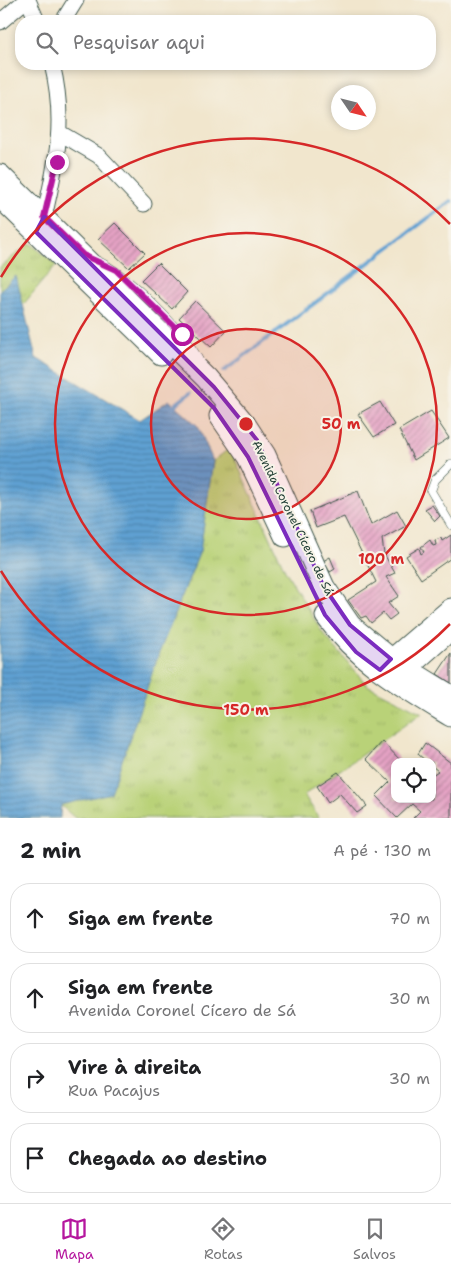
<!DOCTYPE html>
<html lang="pt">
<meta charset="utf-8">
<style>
body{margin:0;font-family:"Shantell Sans",sans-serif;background:#f2f2f2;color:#202124}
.controls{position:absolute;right:15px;bottom:15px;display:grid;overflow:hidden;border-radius:10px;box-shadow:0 2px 8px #0003}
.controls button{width:45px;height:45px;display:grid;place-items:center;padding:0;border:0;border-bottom:1px solid #e0e0e0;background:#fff;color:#202124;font:25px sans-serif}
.compass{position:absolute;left:331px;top:85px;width:45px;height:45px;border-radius:50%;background:#fff;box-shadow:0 2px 8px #0003;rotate:125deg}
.stop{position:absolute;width:15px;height:15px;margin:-11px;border:4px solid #b5179e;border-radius:50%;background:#fff}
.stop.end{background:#b5179e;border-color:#fff;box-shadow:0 1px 5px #0008}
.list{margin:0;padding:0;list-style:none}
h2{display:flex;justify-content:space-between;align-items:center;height:65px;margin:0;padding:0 20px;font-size:21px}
h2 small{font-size:16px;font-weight:400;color:#757577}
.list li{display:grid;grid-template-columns:32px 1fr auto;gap:15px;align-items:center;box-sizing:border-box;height:70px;margin:0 10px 10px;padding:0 10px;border:1px solid #e0e0e0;border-radius:20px}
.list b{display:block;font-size:19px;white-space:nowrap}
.list p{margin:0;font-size:16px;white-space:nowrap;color:#757577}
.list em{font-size:16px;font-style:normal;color:#757577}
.icon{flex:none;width:28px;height:28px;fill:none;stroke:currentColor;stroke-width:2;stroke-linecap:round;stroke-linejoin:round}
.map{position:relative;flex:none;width:451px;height:818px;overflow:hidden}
.search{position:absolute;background:#fff;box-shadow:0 2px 8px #0003;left:15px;right:15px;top:15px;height:55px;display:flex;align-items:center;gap:12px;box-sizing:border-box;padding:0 18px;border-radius:20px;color:#757577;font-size:19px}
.sheet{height:385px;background:#fff}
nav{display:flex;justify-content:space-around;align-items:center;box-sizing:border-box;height:70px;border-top:1px solid #e0e0e0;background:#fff;font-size:14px;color:#757577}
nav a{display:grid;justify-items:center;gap:2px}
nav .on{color:#b5179e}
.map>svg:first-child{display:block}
</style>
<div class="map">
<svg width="451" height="818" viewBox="0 0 451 818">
<defs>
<pattern id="grass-tufts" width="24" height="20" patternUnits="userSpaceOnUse" patternTransform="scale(1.25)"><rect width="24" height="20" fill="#b9d278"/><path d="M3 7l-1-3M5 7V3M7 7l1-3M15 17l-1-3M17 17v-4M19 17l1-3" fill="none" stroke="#9fb568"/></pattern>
<pattern id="water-rules" width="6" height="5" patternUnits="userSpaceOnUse" patternTransform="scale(1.25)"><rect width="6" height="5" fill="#5ea0d2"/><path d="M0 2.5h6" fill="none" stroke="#4d84ab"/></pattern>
<pattern id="building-hatch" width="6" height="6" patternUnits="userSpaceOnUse" patternTransform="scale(1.25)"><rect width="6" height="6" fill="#e5a2c4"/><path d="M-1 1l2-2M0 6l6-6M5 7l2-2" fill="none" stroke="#b985a0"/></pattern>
</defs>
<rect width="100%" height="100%" fill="#f7f3e8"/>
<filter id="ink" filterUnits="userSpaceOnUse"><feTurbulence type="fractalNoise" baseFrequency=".02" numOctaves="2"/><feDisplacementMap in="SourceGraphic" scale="10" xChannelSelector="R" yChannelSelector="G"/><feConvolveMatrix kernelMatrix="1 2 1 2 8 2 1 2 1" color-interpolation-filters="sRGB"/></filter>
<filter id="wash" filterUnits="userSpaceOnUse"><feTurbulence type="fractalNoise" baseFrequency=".0096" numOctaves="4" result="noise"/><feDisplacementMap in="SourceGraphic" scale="20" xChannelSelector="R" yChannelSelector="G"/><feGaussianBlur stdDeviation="1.12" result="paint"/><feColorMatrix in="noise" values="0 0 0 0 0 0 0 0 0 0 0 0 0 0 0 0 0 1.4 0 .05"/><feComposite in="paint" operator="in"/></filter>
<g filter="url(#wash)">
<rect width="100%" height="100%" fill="#f1e6cd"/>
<!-- grass -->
<path fill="url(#grass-tufts)" stroke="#6c8856" d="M30 243 56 265 22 306 16 276 0 290V267Z
M230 448 285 570 322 632 367 685 422 713 304 795 319 818H75L60 805 111 792 159 653 200 551 213 461Z"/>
<!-- water -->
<path fill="url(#water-rules)" stroke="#3e6e83" d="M16 276 36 358 140 420 169 400 198 426 213 461 200 551 159 653 111 793 61 805 60 818H0V290Z"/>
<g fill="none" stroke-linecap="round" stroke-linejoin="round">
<!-- stream -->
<path stroke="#5ea0d2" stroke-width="4" d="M224 371 451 201
M171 408 190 393"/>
</g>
<g id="blocks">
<!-- building -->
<path fill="url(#building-hatch)" d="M115 223 145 253 129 268 98 239Z
M158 263 187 292 172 309 141 280Z
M195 301 226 331 211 347 179 318Z
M380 402 394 425 374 437 358 414Z
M431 411 449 438 414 460 399 430Z
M358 491 371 525 397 510 406 526 382 539 384 554 395 573 386 577 399 596 388 603 397 614 389 620 383 613 371 623 366 616 361 618 348 600 376 582 344 517 316 528 310 511Z
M432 505 440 516 435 521 425 509Z
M451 535V558L421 579 406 556 419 548 421 554 424 552 421 547 430 540 433 546 436 545 435 540 441 538 442 541Z
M330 557 335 569 330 572 323 561Z
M451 653V683L437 674Z
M382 741 402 762H395V799H432V775L438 771 432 766V762H427L418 754 425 743 451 763V818H413L420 811 412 804 397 818 376 796 390 782 366 759Z
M338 772 367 806 357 813 340 794 328 803 317 786Z"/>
</g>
</g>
<g filter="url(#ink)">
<use href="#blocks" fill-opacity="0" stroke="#3e564b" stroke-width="1"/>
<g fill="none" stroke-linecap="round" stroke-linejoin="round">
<!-- lane casing -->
<g stroke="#3e564b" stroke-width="9">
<path id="lane" d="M96 260C125 272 184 331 199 360
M451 464 435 480 431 491 451 525"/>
</g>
<!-- street casing -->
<g stroke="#3e564b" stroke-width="17">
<path id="street" d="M28 0 37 21
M63 21 76 0
M0 22 26 0
M60 133 99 156 144 204
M40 224 44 217C57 162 66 120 52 64"/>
</g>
<!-- secondary casing -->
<g stroke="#3e564b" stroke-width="23">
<path id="secondary" d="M0 175 206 378 245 424 265 455 324 587 350 625 391 659 451 696
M0 197 161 354
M220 416 248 457 285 536
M326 616C358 661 405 688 451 716
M381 669 451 609
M396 678 451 629"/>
</g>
<!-- lane -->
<use href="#lane" stroke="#fff" stroke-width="8"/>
<!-- street -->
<use href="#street" stroke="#fff" stroke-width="15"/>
<!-- secondary -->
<use href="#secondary" stroke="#fff" stroke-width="21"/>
</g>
</g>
<g fill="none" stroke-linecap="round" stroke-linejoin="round" filter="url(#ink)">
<!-- route -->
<path stroke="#b5179e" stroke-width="6" d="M57 162 44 217 83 255 116 270 182 334"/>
</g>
<!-- marked area -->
<path fill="#7b2cbf" fill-opacity="0.2" stroke="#7b2cbf" stroke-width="4" stroke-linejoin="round" d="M44 217 214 387 257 440 324 587 350 625 391 659 380 670 356 652 325 615 248 457 214 408 36 232Z"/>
<!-- distance rings -->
<circle cx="246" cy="424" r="95" fill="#d62828" fill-opacity=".12"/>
<g fill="none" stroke="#d62828" stroke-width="2.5">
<circle cx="246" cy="424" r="95"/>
<circle cx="246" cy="424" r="191"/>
<path d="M450 624A286 286 0 0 1 1 571M1 277A286 286 0 0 1 450 224"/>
</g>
<g text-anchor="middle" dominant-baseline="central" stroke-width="4" stroke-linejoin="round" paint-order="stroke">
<!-- street labels -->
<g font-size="12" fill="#1f3d34" stroke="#f7f3e8">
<text transform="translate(293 518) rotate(64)">Avenida Coronel Cícero de Sá</text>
</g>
</g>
<circle cx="246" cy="424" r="8" fill="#d62828" stroke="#f7f3e8" stroke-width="2.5"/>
<g font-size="15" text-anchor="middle" font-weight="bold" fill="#d62828" stroke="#f7f3e8" stroke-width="4" stroke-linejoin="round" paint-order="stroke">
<text x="341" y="429">50 m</text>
<text x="381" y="564">100 m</text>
<text x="246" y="715">150 m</text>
</g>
</svg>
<div class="controls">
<button><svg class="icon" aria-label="locate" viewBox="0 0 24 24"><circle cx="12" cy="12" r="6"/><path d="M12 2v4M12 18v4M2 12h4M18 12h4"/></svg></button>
</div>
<svg class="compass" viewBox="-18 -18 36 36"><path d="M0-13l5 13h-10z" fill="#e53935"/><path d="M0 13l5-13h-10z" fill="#757577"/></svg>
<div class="stop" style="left:182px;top:334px"></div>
<div class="stop end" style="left:57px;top:162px"></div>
<div class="search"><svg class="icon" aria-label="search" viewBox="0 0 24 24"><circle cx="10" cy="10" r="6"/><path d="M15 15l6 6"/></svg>Pesquisar aqui</div>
</div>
<section class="sheet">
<h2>2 min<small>A pé · 130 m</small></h2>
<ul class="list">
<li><svg class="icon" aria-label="ahead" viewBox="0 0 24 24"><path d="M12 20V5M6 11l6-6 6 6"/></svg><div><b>Siga em frente</b></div><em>70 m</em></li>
<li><svg class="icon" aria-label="ahead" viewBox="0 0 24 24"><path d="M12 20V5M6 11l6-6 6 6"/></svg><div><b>Siga em frente</b><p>Avenida Coronel Cícero de Sá</p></div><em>30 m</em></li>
<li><svg class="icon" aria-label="right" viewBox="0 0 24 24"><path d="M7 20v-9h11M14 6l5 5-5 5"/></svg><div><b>Vire à direita</b><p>Rua Pacajus</p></div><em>30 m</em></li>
<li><svg class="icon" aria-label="arrive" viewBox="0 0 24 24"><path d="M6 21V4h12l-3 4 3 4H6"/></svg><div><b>Chegada ao destino</b></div></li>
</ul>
</section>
<nav>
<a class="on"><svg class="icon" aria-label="map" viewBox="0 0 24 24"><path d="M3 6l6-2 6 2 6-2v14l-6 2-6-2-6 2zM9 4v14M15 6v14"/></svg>Mapa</a>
<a><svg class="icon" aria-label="directions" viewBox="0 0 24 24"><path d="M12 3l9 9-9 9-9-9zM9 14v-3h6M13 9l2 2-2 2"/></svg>Rotas</a>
<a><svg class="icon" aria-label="saved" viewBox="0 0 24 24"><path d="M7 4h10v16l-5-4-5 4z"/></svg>Salvos</a>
</nav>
